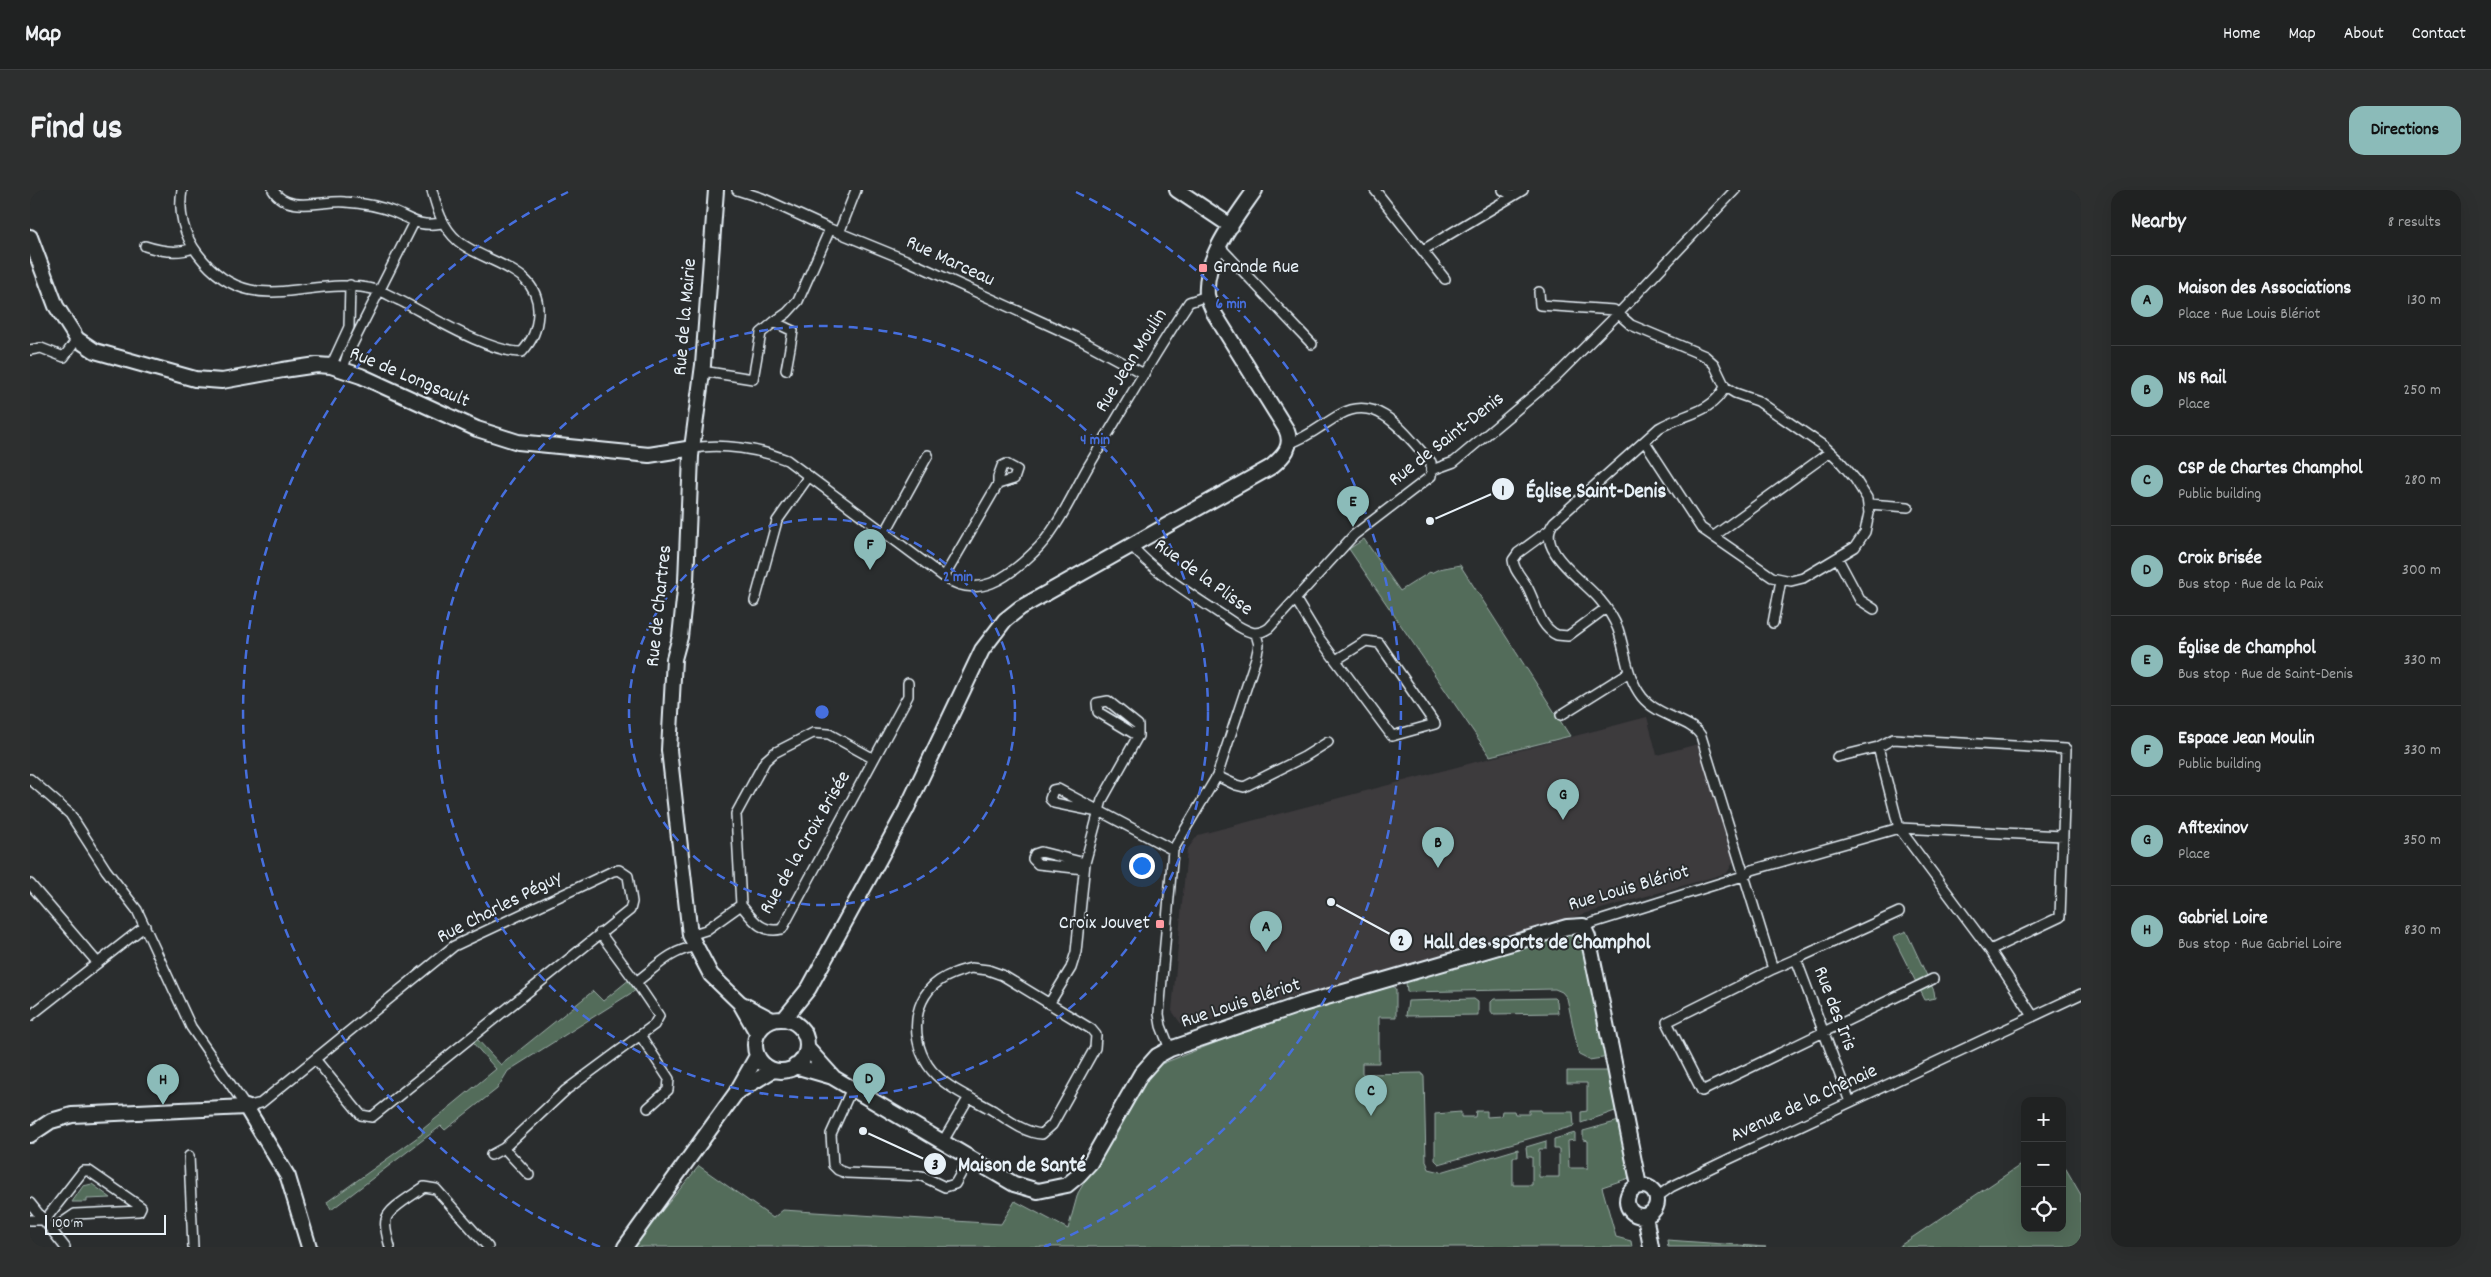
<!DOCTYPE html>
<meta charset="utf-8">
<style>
body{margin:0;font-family:Dekko,sans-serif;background:#2d2f2f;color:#f1f3f6}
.controls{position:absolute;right:15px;bottom:15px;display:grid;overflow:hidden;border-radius:10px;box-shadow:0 5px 20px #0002}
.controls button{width:45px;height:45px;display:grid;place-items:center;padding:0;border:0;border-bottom:1px solid #3d3f40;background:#202222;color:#f1f3f6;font:25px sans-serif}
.scale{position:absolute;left:15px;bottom:12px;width:121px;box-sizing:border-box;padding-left:5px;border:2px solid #e8f1f8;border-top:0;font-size:14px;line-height:18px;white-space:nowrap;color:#e8f1f8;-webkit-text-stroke:4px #2a2d2e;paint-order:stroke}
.you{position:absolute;left:1111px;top:675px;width:18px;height:18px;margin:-12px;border:4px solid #fff;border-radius:50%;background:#1a73e8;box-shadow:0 0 0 8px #1a73e833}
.badge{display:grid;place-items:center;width:32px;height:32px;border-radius:50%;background:#8bbbb9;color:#111;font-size:16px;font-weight:700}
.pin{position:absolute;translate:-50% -41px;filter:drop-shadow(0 1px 2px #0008)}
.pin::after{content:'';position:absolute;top:26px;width:18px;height:15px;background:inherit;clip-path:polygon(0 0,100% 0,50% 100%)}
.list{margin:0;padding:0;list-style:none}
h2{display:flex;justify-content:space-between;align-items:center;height:65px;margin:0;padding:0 20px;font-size:21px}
h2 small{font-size:16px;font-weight:400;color:#a2a4a5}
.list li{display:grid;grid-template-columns:32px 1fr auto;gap:15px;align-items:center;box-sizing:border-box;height:90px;padding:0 20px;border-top:1px solid #3d3f40}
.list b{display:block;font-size:19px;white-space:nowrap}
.list p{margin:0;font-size:16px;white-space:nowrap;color:#a2a4a5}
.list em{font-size:16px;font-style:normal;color:#a2a4a5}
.icon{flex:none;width:28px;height:28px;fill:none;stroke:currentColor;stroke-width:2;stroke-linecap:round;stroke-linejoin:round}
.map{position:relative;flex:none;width:2051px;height:1057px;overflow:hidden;border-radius:15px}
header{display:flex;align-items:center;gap:30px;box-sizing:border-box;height:70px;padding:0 25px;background:#202222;border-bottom:1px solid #3d3f40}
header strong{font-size:24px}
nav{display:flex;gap:28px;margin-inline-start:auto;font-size:18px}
.intro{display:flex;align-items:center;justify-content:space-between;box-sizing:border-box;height:120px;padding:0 30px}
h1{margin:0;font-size:35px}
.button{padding:12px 22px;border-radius:15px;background:#8bbbb9;color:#111;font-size:18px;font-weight:700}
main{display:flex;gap:30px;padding:0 30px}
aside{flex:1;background:#202222;border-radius:15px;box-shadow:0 5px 20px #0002}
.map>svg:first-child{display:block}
</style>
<header>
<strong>Map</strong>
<nav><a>Home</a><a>Map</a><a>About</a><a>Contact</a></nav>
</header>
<div class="intro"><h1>Find us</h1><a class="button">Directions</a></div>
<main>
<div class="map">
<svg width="2051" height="1057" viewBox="0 0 2051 1057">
<rect width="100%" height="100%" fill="#2a2d2e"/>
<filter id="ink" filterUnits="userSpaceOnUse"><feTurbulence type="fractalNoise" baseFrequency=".02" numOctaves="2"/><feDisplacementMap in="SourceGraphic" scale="10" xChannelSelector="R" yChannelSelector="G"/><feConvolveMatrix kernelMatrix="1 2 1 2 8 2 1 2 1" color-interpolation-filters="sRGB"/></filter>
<g filter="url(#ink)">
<!-- built -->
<path fill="#3e3a3e" d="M1617 527 1627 565 1668 554 1704 671 1697 683 1154 838 1142 821 1157 660 1168 645Z"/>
<!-- green -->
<path fill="#526c5a" stroke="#9daea9" d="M1334 349 1370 401 1400 382 1401 383 1409 379 1430 375 1540 546 1460 566 1319 359Z
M1876 741 1904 801 1905 808 1895 810 1863 747Z
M1535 745 1545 747 1553 755 1579 867 1559 870 1549 865 1537 808 1532 802 1525 799 1377 802 1376 792Z
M600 789 606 800 478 881 467 899 415 940 411 936 301 1020 297 1012 392 944 393 939 466 879 443 853 447 849 471 875 563 801 573 811Z
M1363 796 1366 800V827H1349V873H1332V884L1392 883 1394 887 1396 971 1399 979 1411 982 1488 959V967H1483V995H1502V967H1497L1496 957 1516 951V959H1509V987H1529V959H1524V949L1545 943V950L1538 951 1539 978H1558V951L1553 950V941L1589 931 1599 988 1572 997 1586 1047 1601 1051 1602 1057H602L669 976 743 1028 753 1020 971 1034 985 1011 1038 1039 1048 1003 1121 878 1233 834Z
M1524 808 1527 811 1528 823 1463 824 1461 821V812L1464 809Z
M1444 809 1448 812V825L1376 826 1378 811Z
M1537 881H1579L1588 920 1551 933V922L1557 921V893H1537Z
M1499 920H1511L1512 922H1543L1544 936 1409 974 1405 970V924L1431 922V927H1445L1446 921H1457V927L1471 926 1472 921H1484L1485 924H1499Z
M1995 972V1038H2032V972L2051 1005V1057H1868Z
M62 994 81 1008 57 1009V1012H42L53 996Z
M1637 1050 1736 1057H1638Z"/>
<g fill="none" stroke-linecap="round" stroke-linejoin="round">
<!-- street casing -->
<g stroke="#e8f1f8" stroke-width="12">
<path id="street" d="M152 0C148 23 154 46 168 64 221 134 280 82 347 100 355 102 363 108 371 111 402 127 460 163 492 162 503 150 507 139 508 124 511 77 455 74 428 51 412 37 407 19 402 0
M243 0C257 24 292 10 315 12 331 13 349 16 364 22 385 31 389 37 412 33
M707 0 732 8 800 39 876 70 1045 147 1114 184
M1345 0 1415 89
M1473 0 1483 6
M809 43 826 0
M115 56C130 61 148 64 163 58
M1190 57 1282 154
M1393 60 1493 0
M1509 102 1510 115 1584 120 1601 135 1675 166 1684 174 1695 197 1705 203 1728 211 1795 257 1808 269 1825 289 1837 308 1839 323 1835 342 1825 357 1773 388 1761 391 1742 387 1671 338 1615 252
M744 132 757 123 768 111 800 39
M0 160 11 158 34 167 47 149
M301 176 319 137 320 95
M313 179 318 163 384 32
M672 181 723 189 731 143 744 132 763 141 756 180
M1695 197C1680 225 1654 223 1629 238L1524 332C1503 359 1555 391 1570 410 1577 418 1584 429 1588 439 1596 463 1596 486 1612 507 1628 527 1662 530 1671 546L1743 779 1766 769 1820 912
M663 258C692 253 730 259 757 270L914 387C948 410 977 388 1003 363 1027 341 1042 305 1058 277 1091 222 1123 166 1159 112L1177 106
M1402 280 1424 272 1523 189 1587 125 1705 0
M1839 314 1878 317
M1518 341 1488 363 1483 370C1484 381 1491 386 1496 395 1506 411 1508 436 1527 445L1538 446 1576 418
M855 343 898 265
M1684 346 1800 262
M1101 355C1126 385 1175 413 1208 436 1220 443 1227 446 1239 438L1324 345 1401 286V272C1377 247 1350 203 1311 224 1293 234 1279 247 1260 253
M1808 369 1830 410 1844 419
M914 387 968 294 984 289 987 280 976 274 972 276 968 287V294
M1266 410 1289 448 1362 546 1405 534 1349 453 1336 451 1306 470
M725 411 747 331 779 286
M1743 433 1751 390
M1531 525 1598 483
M1848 557 1869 638 2033 646
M1807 567 1848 557 1863 549 2036 559 2030 727 1960 760 2003 826
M1187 586 1206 595 1214 597 1274 567 1298 552
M0 589 40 624 76 680 107 720 161 837 216 917 231 913 424 756 583 681 589 680 598 686 602 712 600 720 342 927 331 925 285 869
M1068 622 1024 613 1020 609 1023 600 1028 599 1143 660
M1054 679 1008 674 1003 669 1005 664 1011 662 1055 673
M0 694 67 772
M711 715C723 730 732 744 752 739L878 506V493
M1553 736 1713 686 1722 680 1869 638 1960 760
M570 743 606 792C624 779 642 759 665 757
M660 745 676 740 711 715 706 624 735 571 744 563 783 543 799 544 844 569
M1766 769 1869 722
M941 778 958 780 972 785 1061 839 1066 845 1065 858 1022 935 1012 944C995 943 978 930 964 921 945 910 921 900 906 885 881 861 878 812 909 791 919 784 930 781 941 778Z
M1743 779 1637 832 1672 901 1903 789
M1019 814 1041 778 1046 762 1055 673 1072 610 1108 546V535L1078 511 1067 513 1068 522 1108 546
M0 826 115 736
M610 845 639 889 638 900 618 918
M1140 859 1131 836 1129 824 1143 660 1187 586 1226 468 1229 455 1226 444
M822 898 801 944 803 975 808 980 816 983 892 986 915 997 925 994 939 969
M912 953 939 907
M474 958 499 985
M461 965 474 958 536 900 624 835 629 826 606 792
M159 966 163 1057
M1627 1007 1641 997 1699 969 2051 804
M0 1013 35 1057
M0 1030H15L53 981H59L111 1017 109 1021 45 1024 23 1039
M360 1057C358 1049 354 1038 356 1030 357 1019 385 1004 394 997L406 999 458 1057"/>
</g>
<!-- secondary casing -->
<g stroke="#e8f1f8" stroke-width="18">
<path id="secondary" d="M686 0 673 175 661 266 656 391 650 447 644 469 639 560 660 745 681 785 710 813 727 843
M1147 0 1201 36
M0 47 26 116 47 149 65 161 165 189 192 191 253 180 287 175 301 176 331 186 447 239 488 252 619 265 663 258
M710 813 742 830
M754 829 779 798 876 620 952 460 975 430 990 418 1241 277C1254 266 1264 256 1256 239L1184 123C1182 117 1178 110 1177 105 1174 67 1205 29 1225 0
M725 855a26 26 0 1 1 52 0a26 26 0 1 1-52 0Z
M777 858 804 888 984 994 1008 1001 1037 995 1048 986 1060 973 1111 884 1127 866 1140 859 1269 815 1537 737 1553 736 1558 747 1569 799 1609 996
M765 876 803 887
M709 901 743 880
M0 945 21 931 42 925 216 917 258 987 279 1057
M1597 1011a15 15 0 1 1 30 0a15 15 0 1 1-30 0Z
M1615 1026 1621 1057
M595 1057 706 903 727 866"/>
</g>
<!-- street -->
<use href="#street" stroke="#2a2d2e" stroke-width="9"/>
<!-- secondary -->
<use href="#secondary" stroke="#2a2d2e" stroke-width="14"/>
</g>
</g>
<!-- distance rings -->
<g fill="none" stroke="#466fde" stroke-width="2.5" stroke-dasharray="9 6">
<circle cx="792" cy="522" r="193"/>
<circle cx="792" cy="522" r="386"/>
<path d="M570 1057A579 579 0 0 1 538 2M1046 2A579 579 0 0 1 1014 1057"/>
</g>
<!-- markers -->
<g fill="#ff9aa2" stroke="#2a2d2e" stroke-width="2">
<rect x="1168" y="73" width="10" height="10" rx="2.5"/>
<rect x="1125" y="729" width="10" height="10" rx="2.5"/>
</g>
<g text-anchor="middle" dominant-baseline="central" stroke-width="4" stroke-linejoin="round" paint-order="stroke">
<!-- street labels -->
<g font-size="20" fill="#e8f1f8" stroke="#2a2d2e">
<text transform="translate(920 72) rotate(25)">Rue Marceau</text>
<text transform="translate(656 127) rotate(-85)">Rue de la Mairie</text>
<text transform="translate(1102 171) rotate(-58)">Rue Jean Moulin</text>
<text transform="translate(379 188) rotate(23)">Rue de Longsault</text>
<text transform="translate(1417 250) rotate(-38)">Rue de Saint-Denis</text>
<text transform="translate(1173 388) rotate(36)">Rue de la Plisse</text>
<text transform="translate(630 416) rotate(-84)">Rue de Chartres</text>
<text transform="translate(776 653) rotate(-60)">Rue de la Croix Brisée</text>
<text transform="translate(1599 699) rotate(-16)">Rue Louis Blériot</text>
<text transform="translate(470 718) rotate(-27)">Rue Charles Péguy</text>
<text transform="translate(1211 814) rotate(-18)">Rue Louis Blériot</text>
<text transform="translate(1804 819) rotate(69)">Rue des Iris</text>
<text transform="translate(1774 914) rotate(-25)">Avenue de la Chênaie</text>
</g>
<!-- poi labels -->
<g font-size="20" fill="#e8f1f8" stroke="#2a2d2e" text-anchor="start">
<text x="1183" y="78">Grande Rue</text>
<text x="1120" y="734" text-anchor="end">Croix Jouvet</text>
</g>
</g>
<circle cx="792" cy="522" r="8" fill="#466fde" stroke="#2a2d2e" stroke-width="2.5"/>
<g font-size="15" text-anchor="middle" font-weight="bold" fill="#466fde" stroke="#2a2d2e" stroke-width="4" stroke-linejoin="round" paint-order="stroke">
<text x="1201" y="118">6 min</text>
<text x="1065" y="254">4 min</text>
<text x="928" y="391">2 min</text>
</g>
<!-- callouts -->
<path fill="none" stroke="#e8f1f8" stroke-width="2" d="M1400 331L1473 299M1301 712L1371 750M833 941L905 974"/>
<g fill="#e8f1f8" stroke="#2a2d2e" stroke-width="2">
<circle cx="1400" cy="331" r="5"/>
<circle cx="1301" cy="712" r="5"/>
<circle cx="833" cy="941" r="5"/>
<circle cx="1473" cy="299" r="12"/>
<circle cx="1371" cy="750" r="12"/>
<circle cx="905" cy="974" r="12"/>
</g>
<g font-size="15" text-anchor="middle" font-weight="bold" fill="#111">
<text x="1473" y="305">1</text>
<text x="1371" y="755">2</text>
<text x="905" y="979">3</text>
</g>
<g font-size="21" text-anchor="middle" font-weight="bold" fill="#e8f1f8" stroke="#2a2d2e" stroke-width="4" stroke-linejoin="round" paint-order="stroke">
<text x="1566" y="307">Église Saint-Denis</text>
<text x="1507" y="758">Hall des sports de Champhol</text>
<text x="992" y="981">Maison de Santé</text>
</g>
</svg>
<div class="controls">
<button>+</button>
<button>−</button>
<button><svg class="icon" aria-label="locate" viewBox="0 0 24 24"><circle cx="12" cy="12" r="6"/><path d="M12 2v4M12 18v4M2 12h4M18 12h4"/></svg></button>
</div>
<div class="scale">100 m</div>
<div class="you"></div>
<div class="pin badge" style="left:1236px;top:762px">A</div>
<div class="pin badge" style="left:1408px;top:678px">B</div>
<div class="pin badge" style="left:1341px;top:926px">C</div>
<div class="pin badge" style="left:839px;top:914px">D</div>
<div class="pin badge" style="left:1323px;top:337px">E</div>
<div class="pin badge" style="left:840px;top:380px">F</div>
<div class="pin badge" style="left:1533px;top:630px">G</div>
<div class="pin badge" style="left:133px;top:915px">H</div>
</div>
<aside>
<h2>Nearby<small>8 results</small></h2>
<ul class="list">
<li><span class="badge">A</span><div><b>Maison des Associations</b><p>Place · Rue Louis Blériot</p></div><em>130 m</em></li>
<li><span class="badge">B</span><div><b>NS Rail</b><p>Place</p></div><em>250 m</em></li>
<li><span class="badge">C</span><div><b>CSP de Chartes Champhol</b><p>Public building</p></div><em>280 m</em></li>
<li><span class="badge">D</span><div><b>Croix Brisée</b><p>Bus stop · Rue de la Paix</p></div><em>300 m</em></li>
<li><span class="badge">E</span><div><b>Église de Champhol</b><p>Bus stop · Rue de Saint-Denis</p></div><em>330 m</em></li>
<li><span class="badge">F</span><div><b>Espace Jean Moulin</b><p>Public building</p></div><em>330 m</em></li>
<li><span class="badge">G</span><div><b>Afitexinov</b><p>Place</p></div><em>350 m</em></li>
<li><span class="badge">H</span><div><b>Gabriel Loire</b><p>Bus stop · Rue Gabriel Loire</p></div><em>830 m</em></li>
</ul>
</aside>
</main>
